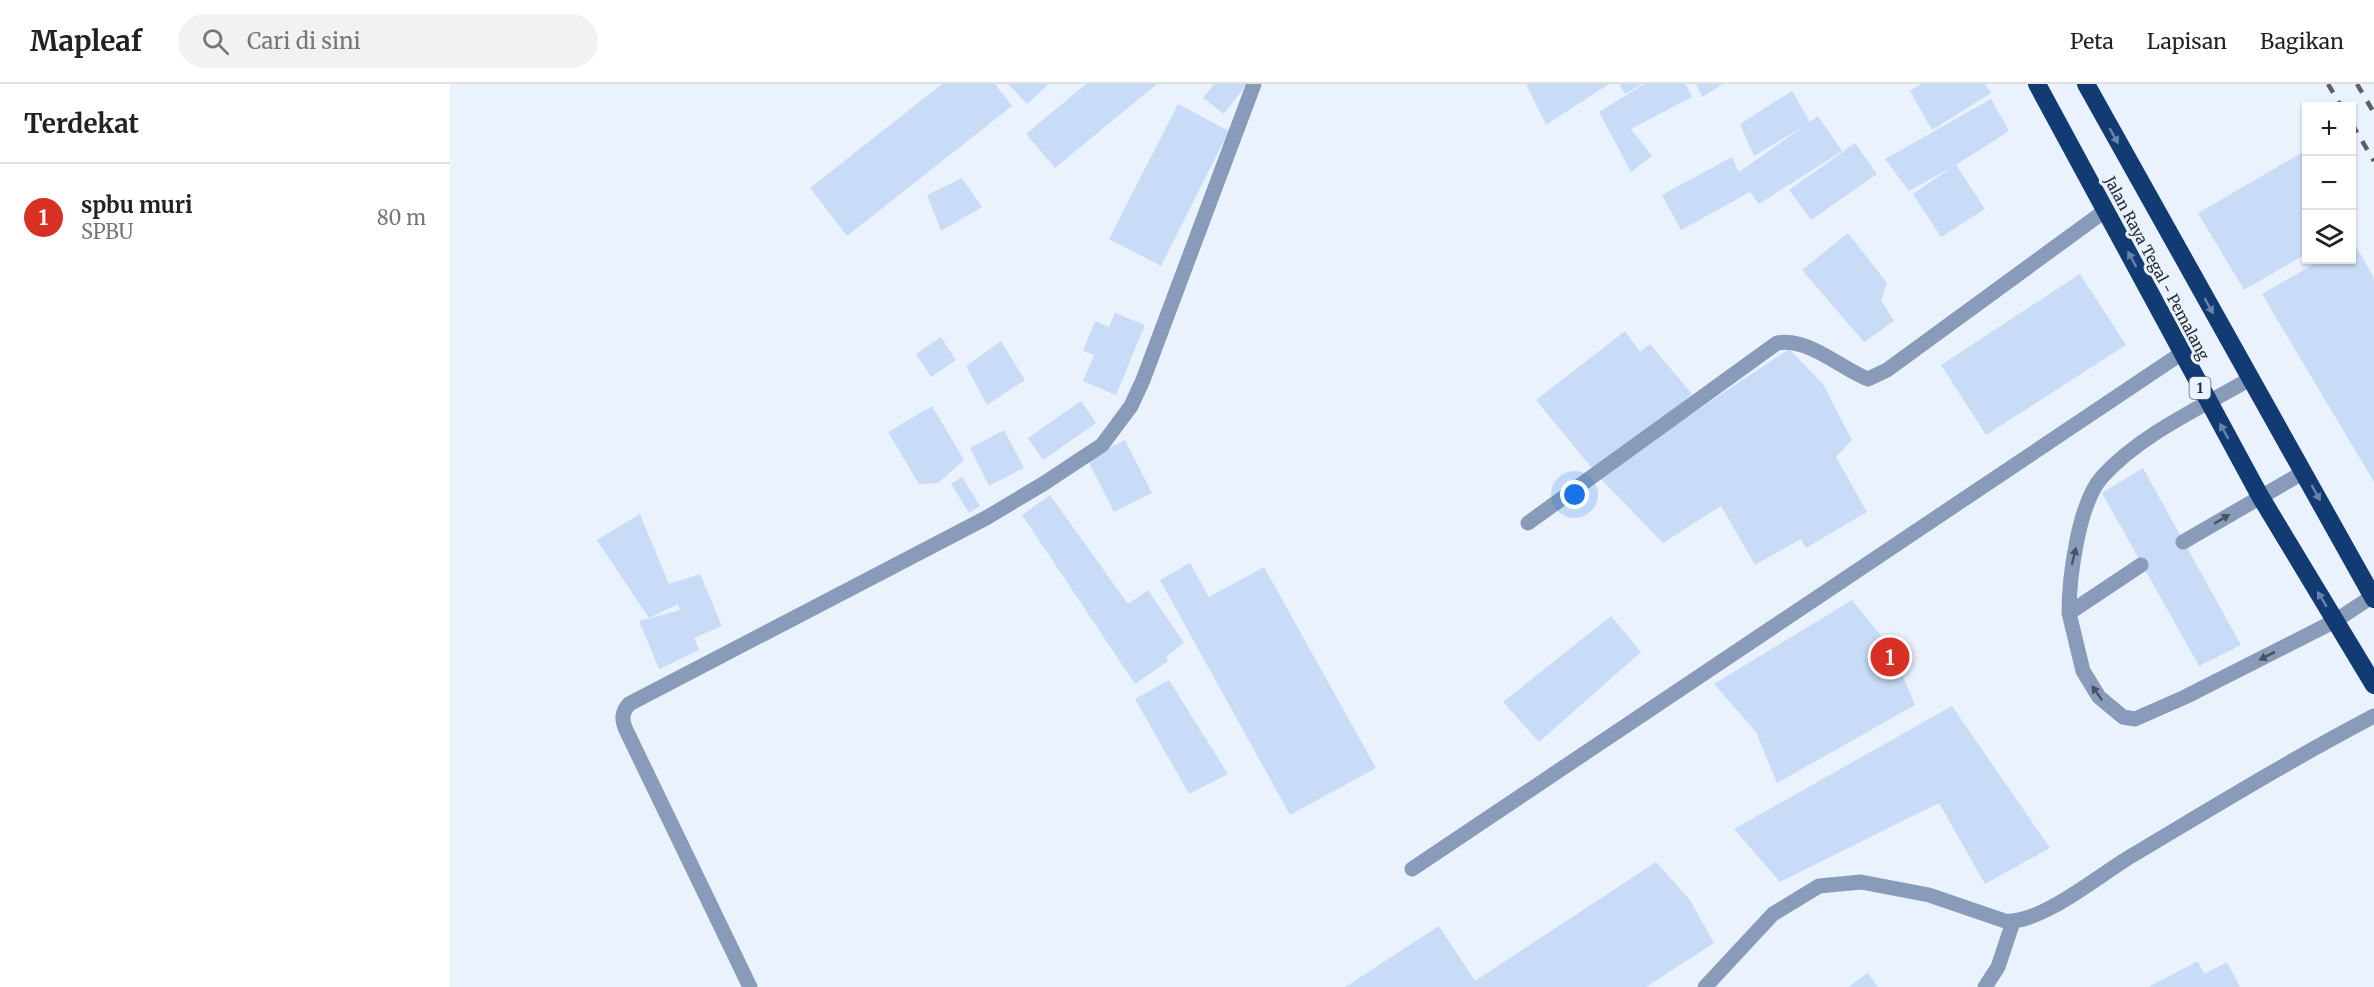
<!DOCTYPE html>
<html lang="id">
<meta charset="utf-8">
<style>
body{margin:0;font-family:Merriweather,serif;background:#f2f2f2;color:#222}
.controls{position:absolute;right:18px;top:18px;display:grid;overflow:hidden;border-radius:0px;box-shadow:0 2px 4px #0004}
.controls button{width:54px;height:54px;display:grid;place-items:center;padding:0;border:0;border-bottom:2px solid #e0e0e0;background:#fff;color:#222;font:30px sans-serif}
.you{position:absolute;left:1125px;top:411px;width:21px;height:21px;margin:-15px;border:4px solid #fff;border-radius:50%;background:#1a73e8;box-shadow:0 0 0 9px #1a73e833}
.badge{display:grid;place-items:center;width:39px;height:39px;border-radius:50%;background:#d93025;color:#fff;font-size:20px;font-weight:700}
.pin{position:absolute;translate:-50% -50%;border:3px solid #fff;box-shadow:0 2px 6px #0006}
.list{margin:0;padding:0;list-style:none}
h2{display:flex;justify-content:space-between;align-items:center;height:78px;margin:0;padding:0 24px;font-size:26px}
h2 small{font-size:20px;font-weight:400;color:#767676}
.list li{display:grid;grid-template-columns:39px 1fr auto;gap:18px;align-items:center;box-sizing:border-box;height:108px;padding:0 24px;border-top:2px solid #e0e0e0}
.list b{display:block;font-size:22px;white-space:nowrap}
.list p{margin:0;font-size:20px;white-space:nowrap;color:#767676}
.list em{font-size:20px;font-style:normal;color:#767676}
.icon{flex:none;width:33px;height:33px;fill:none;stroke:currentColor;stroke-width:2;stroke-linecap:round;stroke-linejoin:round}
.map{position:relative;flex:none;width:1924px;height:903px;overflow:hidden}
header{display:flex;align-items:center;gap:36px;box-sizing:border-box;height:84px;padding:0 30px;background:#fff;border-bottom:2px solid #e0e0e0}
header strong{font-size:28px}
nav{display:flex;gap:33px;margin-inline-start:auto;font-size:21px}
.search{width:420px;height:54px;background:#f2f2f2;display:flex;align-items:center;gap:15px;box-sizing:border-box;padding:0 21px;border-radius:33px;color:#767676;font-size:22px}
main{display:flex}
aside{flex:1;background:#fff}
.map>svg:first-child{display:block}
</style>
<header>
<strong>Mapleaf</strong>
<div class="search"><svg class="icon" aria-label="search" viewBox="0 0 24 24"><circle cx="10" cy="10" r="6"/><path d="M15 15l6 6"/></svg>Cari di sini</div>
<nav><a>Peta</a><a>Lapisan</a><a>Bagikan</a></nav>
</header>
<main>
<aside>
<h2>Terdekat<small></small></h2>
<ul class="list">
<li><span class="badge">1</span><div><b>spbu muri</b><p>SPBU</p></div><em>80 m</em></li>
</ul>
</aside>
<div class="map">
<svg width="1924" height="903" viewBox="0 0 1924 903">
<rect width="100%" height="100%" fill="#eaf2fe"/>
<!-- building -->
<path fill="#c9dcf7" d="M492 0H545L562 22 397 152 360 104Z
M558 0H599L577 20Z
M636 0H707L605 84 576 50Z
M764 0H797L774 30 753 14Z
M1076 0H1159L1096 41Z
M1169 0H1192L1175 10Z
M1194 0H1236L1242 13 1181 45 1202 72 1181 88 1149 28Z
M1246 0H1273L1252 13Z
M1471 0H1535L1541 9 1482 46 1460 7Z
M1342 7 1360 38 1368 32 1392 67 1309 120 1300 108 1231 146 1212 111 1282 73 1289 88 1354 42 1304 72 1290 40Z
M1541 15 1559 47 1506 81 1535 125 1491 153 1463 110 1502 83 1459 107 1435 75Z
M728 20 779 47 711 182 659 155Z
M1405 59 1427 90 1361 136 1339 106Z
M1853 68 1856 75V170L1794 206 1748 129Z
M512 94 532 123 491 147 477 111Z
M1398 149 1437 199 1431 216 1444 237 1414 258 1352 186Z
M1902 155 1924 194V398L1812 210 1871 176H1902Z
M1630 190 1676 261 1536 351 1491 281Z
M665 229 695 241 666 311 633 297 644 271 633 267 645 237 659 243Z
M1175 247 1190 268 1200 260 1242 310 1146 389 1086 316Z
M491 253 506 276 481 293 466 270Z
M551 257 575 296 537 321 516 282Z
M1339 265 1373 300 1402 356 1386 373 1417 428 1356 464 1351 455 1305 481 1271 422 1213 459 1148 392Z
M631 317 646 339 593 376 578 354Z
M482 322 514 376 488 399 469 400 438 348Z
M554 346 574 384 539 402 520 364Z
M675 356 702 409 664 428 637 375Z
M1693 384 1791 561 1749 582 1652 409Z
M512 393 530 422 519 429 501 400Z
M600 411 678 520 698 506 734 559 716 573 718 577 685 600 572 431Z
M190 430 219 500 250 490 272 542 244 554 249 566 209 585 189 537 230 526 228 520 199 534 147 456Z
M740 479 759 513 814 483 926 684 840 731 710 496Z
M1402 516 1441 564 1465 621 1327 699 1306 648 1264 600Z
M1161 532 1191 568 1089 658 1053 618Z
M719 596 778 690 739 710 685 615Z
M1502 622 1600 764 1535 800 1489 719 1330 798 1284 745Z
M1206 778 1240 816 1264 859 1196 903H895L989 842 1025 897Z
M1748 877 1754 890 1777 878 1790 903H1698Z
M1418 889 1428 903H1398Z"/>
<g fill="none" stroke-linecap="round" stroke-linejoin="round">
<!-- lane -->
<path stroke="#889cb9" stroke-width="15" d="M1078 439 1327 259C1358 253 1390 284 1418 295L1437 286 1656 126
M1733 458 1854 388
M1691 481 1619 529 1633 587 1649 613 1673 633 1685 635 1735 613 1885 537 1923 512
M1619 529C1619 495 1628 420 1652 393 1691 350 1750 324 1800 295
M962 785 1732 269
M1255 903 1323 830 1369 802 1411 798 1479 811 1555 837C1592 840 1650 790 1683 771 1762 724 1842 675 1924 632
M1535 903 1548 883 1563 838"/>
<!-- street -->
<path stroke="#889cb9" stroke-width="15" d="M300 903 176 646C171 635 172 628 179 620L536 434 593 400 652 361 681 322 693 296 804 0"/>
<!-- highway -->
<path stroke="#123b73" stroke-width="18" d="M1587 0 1810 412 1924 601
M1636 0 1924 515"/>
<!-- rail -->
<path stroke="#5c6068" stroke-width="4.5" stroke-dasharray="10 10" stroke-linecap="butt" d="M1878 0 1891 22
M1907 0 1924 29
M1902 40 1924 77"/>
</g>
<!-- one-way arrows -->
<defs><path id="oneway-solid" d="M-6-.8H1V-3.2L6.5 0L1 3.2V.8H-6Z" transform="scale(1.5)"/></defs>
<g fill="#6884ab">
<use href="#oneway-solid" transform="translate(1664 52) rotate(61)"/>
<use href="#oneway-solid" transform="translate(1682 175) rotate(-118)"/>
<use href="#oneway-solid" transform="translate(1759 222) rotate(61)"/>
<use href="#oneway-solid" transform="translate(1774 347) rotate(-119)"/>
<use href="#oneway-solid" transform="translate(1866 409) rotate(61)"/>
<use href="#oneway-solid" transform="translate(1872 515) rotate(-121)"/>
</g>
<g fill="#495260">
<use href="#oneway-solid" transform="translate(1772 435) rotate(-31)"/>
<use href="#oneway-solid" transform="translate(1624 472) rotate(-76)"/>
<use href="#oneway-solid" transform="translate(1817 572) rotate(153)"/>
<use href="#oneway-solid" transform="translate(1647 609) rotate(-125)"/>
</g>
<g text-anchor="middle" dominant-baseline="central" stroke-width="6" stroke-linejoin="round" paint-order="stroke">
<!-- shield labels -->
<rect fill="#eaf2fe" stroke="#62666e" stroke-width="1.5" x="1739.5" y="293" width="21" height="22" rx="4.5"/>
<g font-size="14" font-weight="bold" fill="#272a30">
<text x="1750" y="304">1</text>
</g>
<!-- street labels -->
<g font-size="15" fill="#272a30" stroke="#eaf2fe">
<text transform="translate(1707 184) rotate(62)">Jalan Raya Tegal - Pemalang</text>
</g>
</g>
</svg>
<div class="controls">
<button>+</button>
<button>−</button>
<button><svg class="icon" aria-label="layers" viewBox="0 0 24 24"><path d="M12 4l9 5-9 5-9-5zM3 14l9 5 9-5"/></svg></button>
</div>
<div class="you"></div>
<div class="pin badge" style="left:1440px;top:573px">1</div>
</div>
</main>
